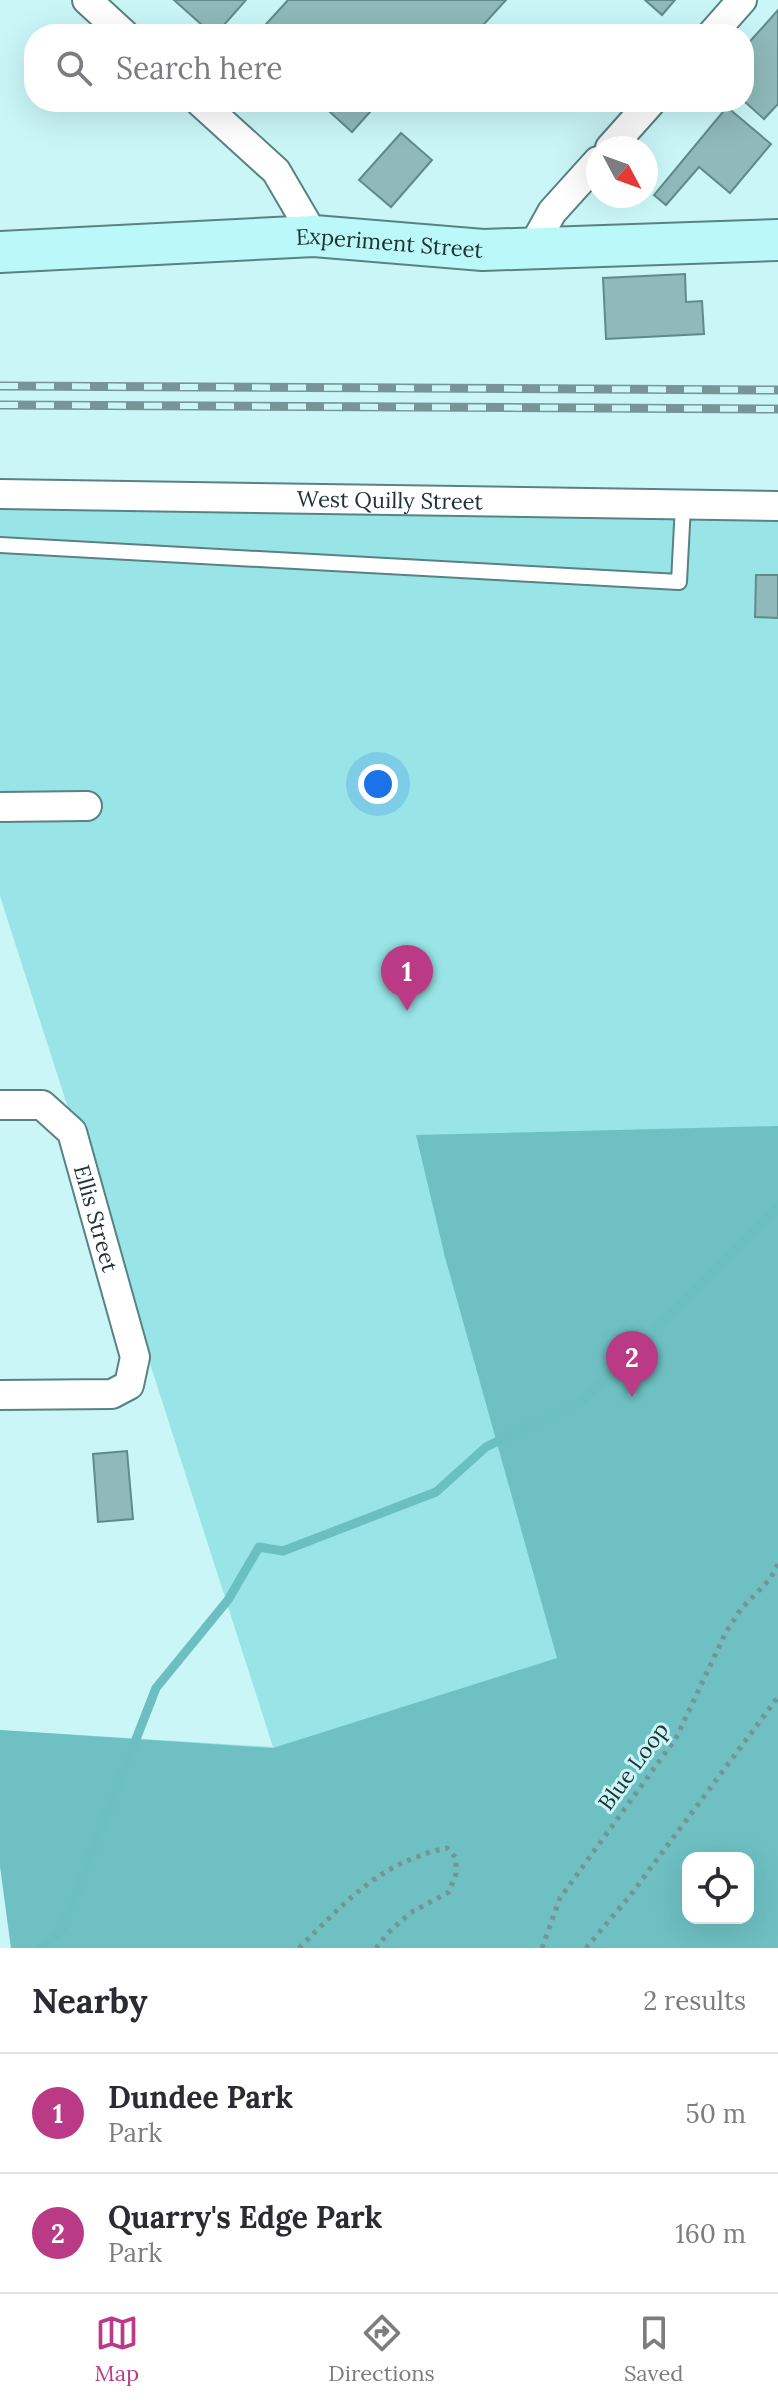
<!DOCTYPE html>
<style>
body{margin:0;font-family:Lora,serif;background:#f7f7f7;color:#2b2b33}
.controls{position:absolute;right:24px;bottom:24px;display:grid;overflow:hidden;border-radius:16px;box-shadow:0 8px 32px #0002}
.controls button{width:72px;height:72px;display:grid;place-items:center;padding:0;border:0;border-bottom:2px solid #e1e1e2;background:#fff;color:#2b2b33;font:40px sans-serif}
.compass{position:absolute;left:586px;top:136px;width:72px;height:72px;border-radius:50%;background:#fff;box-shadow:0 8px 32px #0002;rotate:131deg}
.you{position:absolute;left:378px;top:784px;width:28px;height:28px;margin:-20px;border:6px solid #fff;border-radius:50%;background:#1a73e8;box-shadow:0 0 0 12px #1a73e833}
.badge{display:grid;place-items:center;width:52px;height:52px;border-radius:50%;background:#ba3a86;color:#fff;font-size:26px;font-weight:700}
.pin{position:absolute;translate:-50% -66px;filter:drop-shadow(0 2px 4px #0008)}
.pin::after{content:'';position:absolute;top:42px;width:28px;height:24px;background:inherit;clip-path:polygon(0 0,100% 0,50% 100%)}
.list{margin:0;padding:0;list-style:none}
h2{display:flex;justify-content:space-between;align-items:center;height:104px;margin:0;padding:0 32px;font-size:34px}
h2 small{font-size:26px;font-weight:400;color:#7c7c81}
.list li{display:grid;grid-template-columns:52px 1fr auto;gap:24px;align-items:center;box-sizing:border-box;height:120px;padding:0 32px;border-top:2px solid #e1e1e2}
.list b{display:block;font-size:30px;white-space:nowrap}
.list p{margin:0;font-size:26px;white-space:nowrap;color:#7c7c81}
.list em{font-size:26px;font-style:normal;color:#7c7c81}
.icon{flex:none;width:44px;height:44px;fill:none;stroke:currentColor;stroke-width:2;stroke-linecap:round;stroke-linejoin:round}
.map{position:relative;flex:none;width:778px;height:1948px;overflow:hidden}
.search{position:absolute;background:#fff;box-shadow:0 8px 32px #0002;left:24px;right:24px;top:24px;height:88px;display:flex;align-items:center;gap:20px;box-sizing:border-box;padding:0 28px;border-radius:32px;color:#7c7c81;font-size:30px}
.sheet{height:344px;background:#fff}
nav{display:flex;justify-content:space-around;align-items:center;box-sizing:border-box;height:112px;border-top:2px solid #e1e1e2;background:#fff;font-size:22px;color:#7c7c81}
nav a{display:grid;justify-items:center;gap:4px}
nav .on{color:#ba3a86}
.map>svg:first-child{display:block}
</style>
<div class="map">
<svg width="778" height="1948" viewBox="0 0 778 1948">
<rect width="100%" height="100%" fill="#caf6f7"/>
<!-- green -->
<path fill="#98e4e7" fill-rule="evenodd" d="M0 494 778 509V1948H11L0 1866V1730L273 1747 0 896ZM688 1858H748V1918H688Z"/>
<!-- forest -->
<path fill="#6ec0c3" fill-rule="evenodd" d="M778 1126V1948H11L0 1866V1730L273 1748 557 1658 445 1257 416 1135ZM688 1858H748V1918H688Z"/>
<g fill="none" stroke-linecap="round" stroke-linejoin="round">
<!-- stream -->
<path stroke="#6cbfc1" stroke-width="9" d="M40 1948 62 1929 156 1688 228 1600 259 1547 283 1551 436 1492 486 1447 583 1400 778 1208"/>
</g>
<!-- building -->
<path fill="#8fb9ba" stroke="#618a8b" stroke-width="2" d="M174 0H246L216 34H212Z
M288 0H506L475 34H257Z
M645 0H675L662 15Z
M778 10V104L764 119 744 101V48Z
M319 102H379L352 132Z
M727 107 771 144 730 193 699 167 666 205 654 195Z
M401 133 432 160 391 207 359 180Z
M685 274 686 302 702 301 704 334 606 339 603 278Z
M756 575H778V618L755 617Z
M127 1451 133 1519 98 1522 93 1454Z"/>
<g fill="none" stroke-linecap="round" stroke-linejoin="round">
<!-- service casing -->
<g stroke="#598283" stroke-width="18">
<path id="service" d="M0 545 679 582 683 505"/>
</g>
<!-- minor casing -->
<g stroke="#598283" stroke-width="32">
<g id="minor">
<path d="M87 0 124 34"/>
<path d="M712 34 742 0"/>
<path d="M200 102 276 171 314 236"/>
<path d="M610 148 651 102"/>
<path d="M532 248 552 212 598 161"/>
<path id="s1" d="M0 494 778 506"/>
<path d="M0 807 87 806"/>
<path id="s2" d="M0 1105H42L72 1132 135 1357 129 1385 112 1394 0 1395"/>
</g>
</g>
<!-- secondary casing -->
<g stroke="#598283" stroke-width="44">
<g id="secondary">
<path id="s3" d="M0 252 314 236 483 250 778 240"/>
</g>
</g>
<!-- path -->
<path stroke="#769495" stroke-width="5" stroke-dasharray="4 6" stroke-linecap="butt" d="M299 1948C347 1901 378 1863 447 1848L456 1858V1874L449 1892 410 1913 388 1933 376 1948
M542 1948 560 1898 676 1738 726 1632 741 1609 770 1579 778 1564
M586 1948 629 1897 778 1697"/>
<!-- service -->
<use href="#service" stroke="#fff" stroke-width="14"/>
<!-- minor -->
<use href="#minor" stroke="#fff" stroke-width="28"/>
<!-- secondary -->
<use href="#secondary" stroke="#baf8fa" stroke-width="40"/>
<!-- rail casing -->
<g stroke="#779596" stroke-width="9">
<path id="rail" d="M0 386 778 390
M0 405 778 409"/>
</g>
<!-- rail -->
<use href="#rail" stroke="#caf6f7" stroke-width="6" stroke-dasharray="18" stroke-linecap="butt"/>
</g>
<g text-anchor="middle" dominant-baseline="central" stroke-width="6" stroke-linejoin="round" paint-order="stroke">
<!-- street labels -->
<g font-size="22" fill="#223334" stroke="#caf6f7">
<text stroke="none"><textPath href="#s3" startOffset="390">Experiment Street</textPath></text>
<text stroke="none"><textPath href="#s1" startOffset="390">West Quilly Street</textPath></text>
<text stroke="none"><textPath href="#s2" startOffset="172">Ellis Street</textPath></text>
<text transform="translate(633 1766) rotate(-54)">Blue Loop</text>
</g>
</g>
</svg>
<div class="controls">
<button><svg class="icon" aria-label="locate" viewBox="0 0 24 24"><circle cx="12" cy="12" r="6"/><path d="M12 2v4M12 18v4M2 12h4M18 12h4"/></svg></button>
</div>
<svg class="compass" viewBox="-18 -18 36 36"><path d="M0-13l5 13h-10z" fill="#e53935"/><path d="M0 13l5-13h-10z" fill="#7c7c81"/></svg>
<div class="you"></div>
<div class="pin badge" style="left:407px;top:1011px">1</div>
<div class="pin badge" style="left:632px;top:1397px">2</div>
<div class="search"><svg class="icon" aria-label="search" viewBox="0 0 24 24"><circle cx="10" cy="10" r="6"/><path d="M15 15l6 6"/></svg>Search here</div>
</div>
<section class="sheet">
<h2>Nearby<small>2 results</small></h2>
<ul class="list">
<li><span class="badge">1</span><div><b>Dundee Park</b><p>Park</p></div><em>50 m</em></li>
<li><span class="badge">2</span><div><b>Quarry's Edge Park</b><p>Park</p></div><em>160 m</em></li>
</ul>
</section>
<nav>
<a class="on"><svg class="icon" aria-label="map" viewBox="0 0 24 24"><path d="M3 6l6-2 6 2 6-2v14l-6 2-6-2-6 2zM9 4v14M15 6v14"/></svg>Map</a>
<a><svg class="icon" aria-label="directions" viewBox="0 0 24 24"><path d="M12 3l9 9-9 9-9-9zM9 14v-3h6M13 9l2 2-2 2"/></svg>Directions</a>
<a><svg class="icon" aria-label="saved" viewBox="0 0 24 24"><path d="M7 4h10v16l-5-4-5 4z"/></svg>Saved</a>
</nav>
